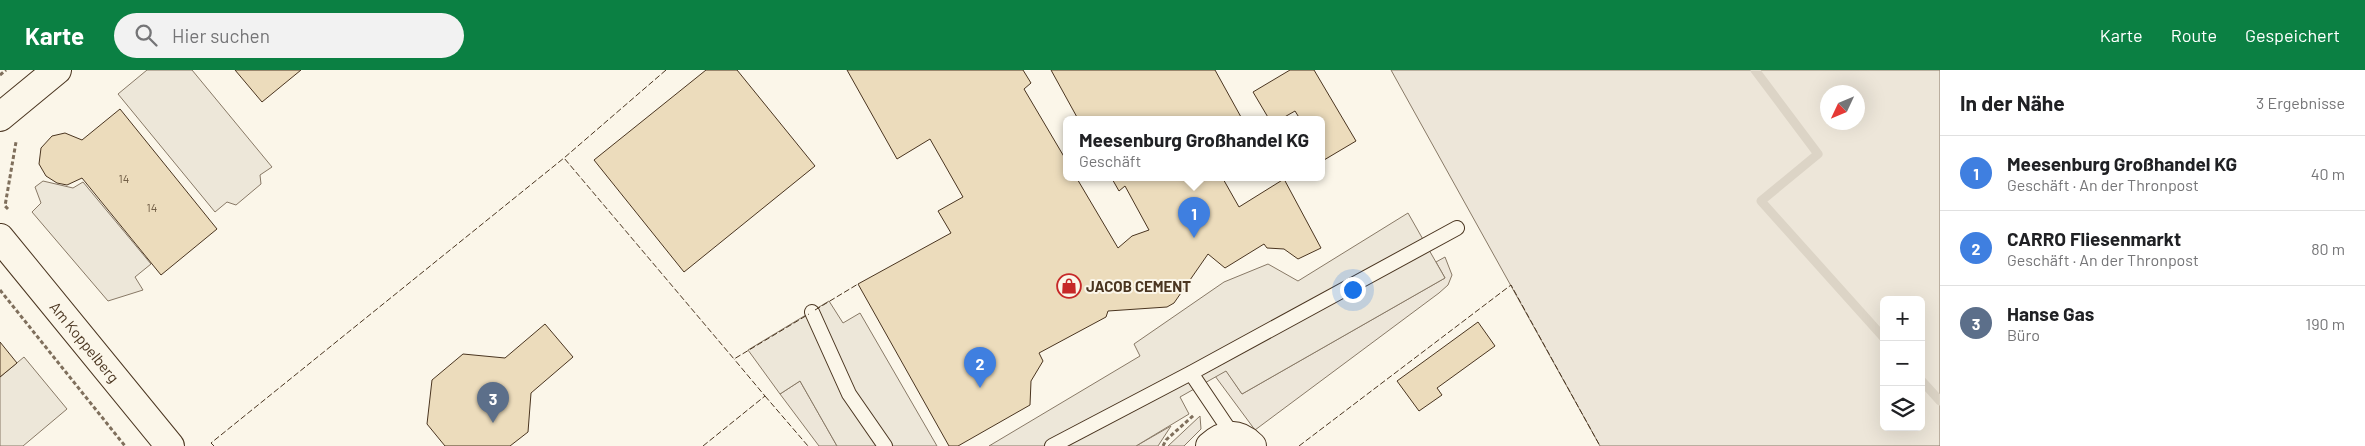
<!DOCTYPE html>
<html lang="de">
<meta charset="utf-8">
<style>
body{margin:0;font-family:Barlow,sans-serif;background:#f2f2f2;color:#202124}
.controls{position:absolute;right:15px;bottom:15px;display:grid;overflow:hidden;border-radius:8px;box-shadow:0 5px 20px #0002}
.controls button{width:45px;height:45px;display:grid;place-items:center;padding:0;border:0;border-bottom:1px solid #e0e0e0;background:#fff;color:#202124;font:25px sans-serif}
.compass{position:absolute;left:1820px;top:15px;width:45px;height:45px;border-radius:50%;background:#fff;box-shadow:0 5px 20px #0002;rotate:226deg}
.you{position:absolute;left:1352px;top:219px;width:18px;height:18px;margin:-12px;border:4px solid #fff;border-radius:50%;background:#1a73e8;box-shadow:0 0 0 8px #1a73e833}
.badge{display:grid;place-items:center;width:32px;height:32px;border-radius:50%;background:#0b8043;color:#fff;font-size:16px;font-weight:700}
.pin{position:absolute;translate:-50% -41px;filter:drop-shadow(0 1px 2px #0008)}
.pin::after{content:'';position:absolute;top:26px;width:18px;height:15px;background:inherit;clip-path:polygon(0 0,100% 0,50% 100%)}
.popup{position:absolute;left:1063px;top:46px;width:262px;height:65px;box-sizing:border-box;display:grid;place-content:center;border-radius:8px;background:#fff;filter:drop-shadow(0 1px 4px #0005);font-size:16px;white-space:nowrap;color:#757577}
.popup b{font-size:19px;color:#202124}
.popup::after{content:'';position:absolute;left:50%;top:100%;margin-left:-10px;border:10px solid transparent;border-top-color:#fff}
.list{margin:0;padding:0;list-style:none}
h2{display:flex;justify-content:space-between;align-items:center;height:65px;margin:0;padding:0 20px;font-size:21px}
h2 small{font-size:16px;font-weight:400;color:#757577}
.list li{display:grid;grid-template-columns:32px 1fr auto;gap:15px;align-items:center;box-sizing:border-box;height:75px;padding:0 20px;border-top:1px solid #e0e0e0}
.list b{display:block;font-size:19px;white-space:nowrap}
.list p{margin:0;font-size:16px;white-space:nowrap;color:#757577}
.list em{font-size:16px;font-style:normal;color:#757577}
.icon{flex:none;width:28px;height:28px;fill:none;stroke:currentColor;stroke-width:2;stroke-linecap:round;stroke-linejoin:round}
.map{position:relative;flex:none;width:1940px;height:376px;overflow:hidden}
header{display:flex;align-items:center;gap:30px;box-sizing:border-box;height:70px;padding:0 25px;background:#0b8043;color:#fff}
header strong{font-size:24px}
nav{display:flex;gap:28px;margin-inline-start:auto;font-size:18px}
.search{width:350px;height:45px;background:#f2f2f2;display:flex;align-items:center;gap:12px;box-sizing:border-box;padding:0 18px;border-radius:28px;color:#757577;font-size:19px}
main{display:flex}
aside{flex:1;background:#fff}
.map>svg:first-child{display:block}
</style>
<header>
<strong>Karte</strong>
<div class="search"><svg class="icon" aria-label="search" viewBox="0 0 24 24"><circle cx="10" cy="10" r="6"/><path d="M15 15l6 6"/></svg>Hier suchen</div>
<nav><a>Karte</a><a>Route</a><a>Gespeichert</a></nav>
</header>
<main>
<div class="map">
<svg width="1940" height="376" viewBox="0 0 1940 376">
<rect width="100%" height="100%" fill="#fbf6e9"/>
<!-- green -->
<path fill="#ede6d9" stroke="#887966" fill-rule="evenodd" d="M1391 0H1940V376H1600ZM1828 22H1858V52H1828ZM1884 230H1921V357H1884Z
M1445 187 1452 205 1448 215 1439 223 1255 360 1215 306 1226 300 1242 324 1445 208 1436 192Z
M800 311 837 376H819L780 324Z
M1200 346 1201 359 1184 376H1168Z
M1171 356 1158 376H1136Z"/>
<!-- parking -->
<path fill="#ede7d9" stroke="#887966" d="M147 0H192L272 97 260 105 261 114 236 135 227 132 215 142 118 24Z
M43 111 73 118 83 112 151 194 135 207 143 220 108 231 32 142 41 133 35 117Z
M1408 143 1445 208 1242 324 1226 301 1180 327 1189 344 1136 376H989L1140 286 1134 274 1224 212 1268 194 1298 211Z
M829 231 843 253 860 243 937 376H837L800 311 780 324 748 280Z
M24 287 67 339 23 376H0V307Z"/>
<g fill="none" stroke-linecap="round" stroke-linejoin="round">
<!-- stream -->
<path stroke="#dcd4c6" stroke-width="9" d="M1755 0 1818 84 1761 131 1884 268
M1921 310 1940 331"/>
</g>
<!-- building -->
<path fill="#ecdcbc" stroke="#4a3520" d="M235 0H301L262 32Z
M706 0H737L815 96 684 202 594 90Z
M847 0H1023L1031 13 1024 19 1066 90V107H1076L1118 178 1132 166 1149 160 1125 116 1119 121 1111 107H1222L1239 137 1284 109 1321 178 1298 189 1284 179 1267 178 1264 174 1225 198 1208 184 1174 233 1167 237 1108 241 1106 247 1039 283 1043 291 1031 311 1030 335 958 376H949L858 214 951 163 938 141 963 127 930 69 897 89Z
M1051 0H1215L1241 47 1237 49H1078Z
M1290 0H1314L1356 71 1324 90 1322 85V49H1300L1295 41 1281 49H1269L1253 22Z
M120 39 217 159 161 205 82 108 67 115 57 113 46 106 39 94 41 78 52 66 65 63 82 70Z
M1478 252 1495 276 1437 318 1442 325 1419 341 1397 311Z
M545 254 573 287 531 323 528 362 510 376H445L427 354 432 310 463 284 505 288Z
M0 272 17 293 0 307Z"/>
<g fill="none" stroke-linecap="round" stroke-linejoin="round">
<!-- service casing -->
<g stroke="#4a3520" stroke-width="16">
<path id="service" d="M812 242 849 324 885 376
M1191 303 1232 364
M1052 376 1191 303 1457 158"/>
</g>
<!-- minor casing -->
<g stroke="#4a3520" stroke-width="30">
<g id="minor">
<path d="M0 47 57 0"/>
<path id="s1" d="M0 168 170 376"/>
<path d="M1210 376C1224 363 1238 362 1252 376"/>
</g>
</g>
<!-- path -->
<path stroke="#7f6f5c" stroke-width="3" stroke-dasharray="4 2.5" stroke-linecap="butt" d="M0 5 6 0
M8 139 5 136 16 72
M0 220 125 376
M1163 376 1166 370 1194 345"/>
<!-- service -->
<use href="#service" stroke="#fbf6e9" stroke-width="14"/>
<!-- minor -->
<use href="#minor" stroke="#fbf6e9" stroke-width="28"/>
<!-- fence -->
<path stroke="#4a3520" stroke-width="1" stroke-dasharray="6 2.5" stroke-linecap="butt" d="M666 0 564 88 734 289 809 244
M815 240 858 214
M765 326 808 376
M214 376 211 373 564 88
M703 376 765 326 734 289
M1299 376 1511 215 1600 376"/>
</g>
<!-- icons -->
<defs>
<g id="shop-ring" transform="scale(1.25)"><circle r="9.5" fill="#fbf6e9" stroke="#c62828" stroke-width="1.5"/><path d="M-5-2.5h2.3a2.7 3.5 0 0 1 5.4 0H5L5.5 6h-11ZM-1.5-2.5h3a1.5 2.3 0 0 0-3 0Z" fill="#c62828"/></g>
</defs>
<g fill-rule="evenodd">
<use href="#shop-ring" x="1069" y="216"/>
</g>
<g text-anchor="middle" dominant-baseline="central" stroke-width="4" stroke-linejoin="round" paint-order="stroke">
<!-- number labels -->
<g font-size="12" fill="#725f47">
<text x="124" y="108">14</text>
<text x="152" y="137">14</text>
</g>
<!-- poi labels -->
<g font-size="15" font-weight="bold" fill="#4a3520" stroke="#fbf6e9" text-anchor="start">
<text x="1086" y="216">JACOB CEMENT</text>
</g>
<!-- street labels -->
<g font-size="15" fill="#4a3520" stroke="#fbf6e9">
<text stroke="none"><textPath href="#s1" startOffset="134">Am Koppelberg</textPath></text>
</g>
</g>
</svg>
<div class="controls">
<button>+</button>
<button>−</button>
<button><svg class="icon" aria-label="layers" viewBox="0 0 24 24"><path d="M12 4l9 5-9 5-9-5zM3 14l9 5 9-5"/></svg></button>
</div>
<svg class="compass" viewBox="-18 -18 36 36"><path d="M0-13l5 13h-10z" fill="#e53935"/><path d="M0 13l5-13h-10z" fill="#757577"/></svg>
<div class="you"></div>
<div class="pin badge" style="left:1194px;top:168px;background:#3f7fe0">1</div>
<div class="popup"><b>Meesenburg Großhandel KG</b>Geschäft</div>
<div class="pin badge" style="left:980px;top:318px;background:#3f7fe0">2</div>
<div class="pin badge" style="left:493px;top:353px;background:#5c6f8a">3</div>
</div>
<aside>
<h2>In der Nähe<small>3 Ergebnisse</small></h2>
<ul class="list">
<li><span class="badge" style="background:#3f7fe0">1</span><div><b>Meesenburg Großhandel KG</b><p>Geschäft · An der Thronpost</p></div><em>40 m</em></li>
<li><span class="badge" style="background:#3f7fe0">2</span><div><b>CARRO Fliesenmarkt</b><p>Geschäft · An der Thronpost</p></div><em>80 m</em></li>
<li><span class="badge" style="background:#5c6f8a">3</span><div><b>Hanse Gas</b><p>Büro</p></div><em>190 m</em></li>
</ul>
</aside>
</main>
